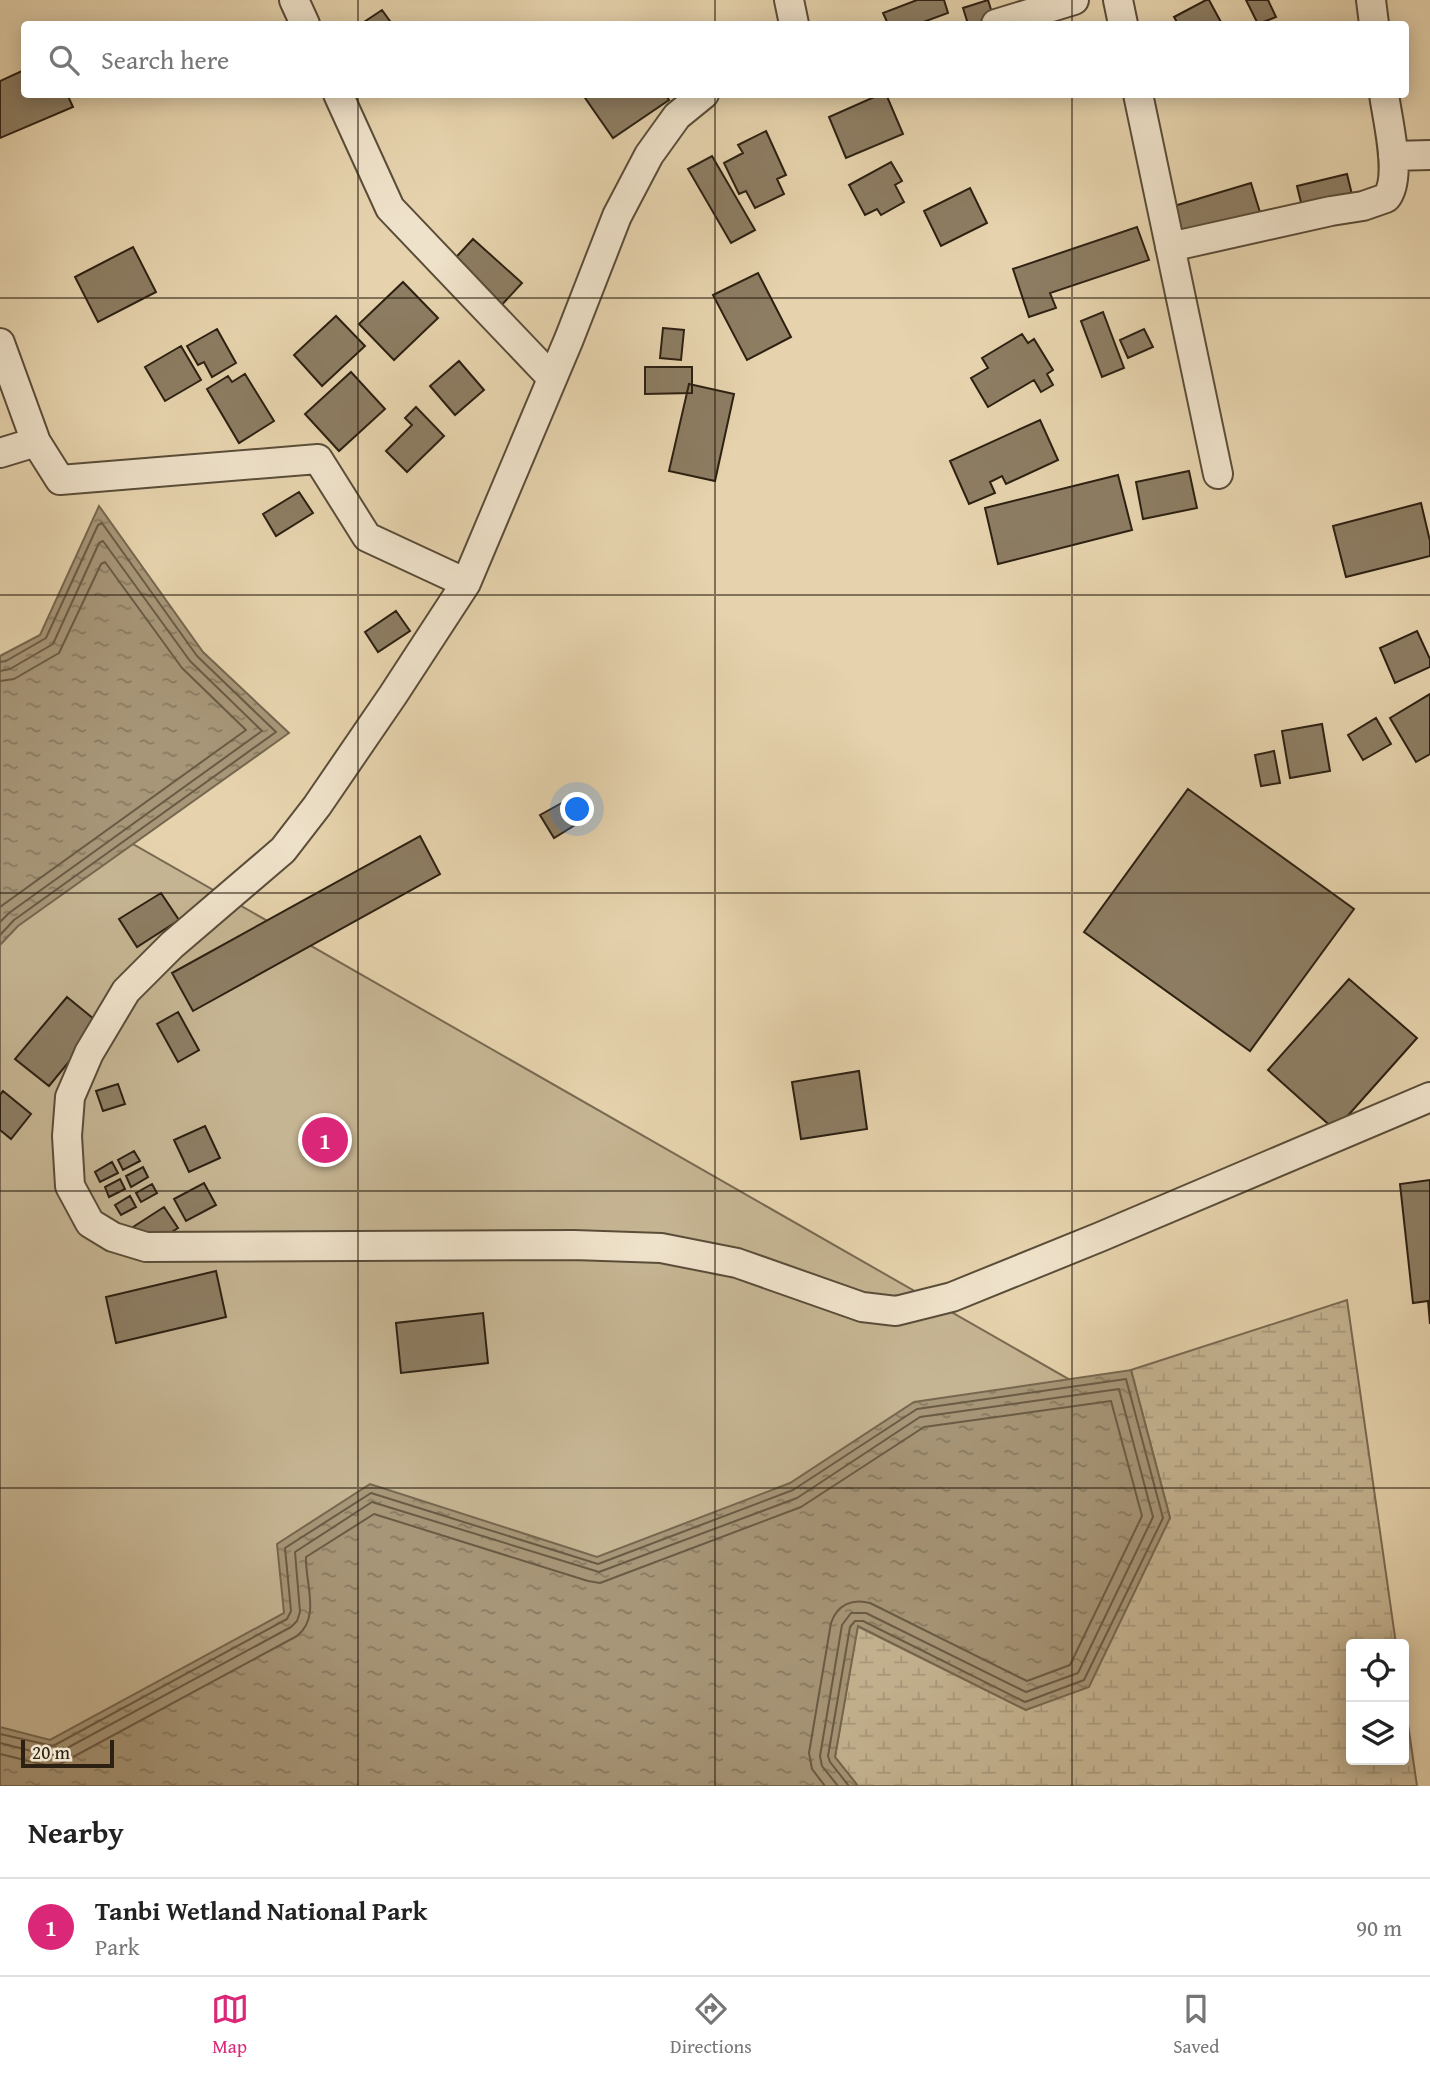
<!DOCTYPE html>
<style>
body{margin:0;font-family:"Gentium Book Plus",serif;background:#f2f2f2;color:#222}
.controls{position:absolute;right:21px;bottom:21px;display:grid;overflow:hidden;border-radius:7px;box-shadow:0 4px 18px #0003}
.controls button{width:63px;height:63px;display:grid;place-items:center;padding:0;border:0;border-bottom:2px solid #e0e0e0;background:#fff;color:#222;font:35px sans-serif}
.scale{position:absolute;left:21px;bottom:18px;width:93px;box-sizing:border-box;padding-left:7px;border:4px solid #2c2012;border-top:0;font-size:19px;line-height:24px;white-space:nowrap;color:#2c2012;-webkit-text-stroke:5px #efe2ca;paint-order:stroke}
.you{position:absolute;left:578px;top:810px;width:24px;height:24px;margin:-18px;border:5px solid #fff;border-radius:50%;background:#1a73e8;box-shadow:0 0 0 10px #1a73e833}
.badge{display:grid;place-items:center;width:46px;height:46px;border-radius:50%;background:#db2777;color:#fff;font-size:23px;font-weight:700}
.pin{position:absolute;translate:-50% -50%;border:4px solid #fff;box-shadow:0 2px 7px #0006}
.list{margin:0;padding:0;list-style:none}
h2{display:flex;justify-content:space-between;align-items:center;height:91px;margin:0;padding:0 28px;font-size:30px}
h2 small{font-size:23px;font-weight:400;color:#767676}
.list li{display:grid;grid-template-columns:46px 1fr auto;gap:21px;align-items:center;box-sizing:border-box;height:98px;padding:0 28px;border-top:2px solid #e0e0e0}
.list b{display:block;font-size:26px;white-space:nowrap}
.list p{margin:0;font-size:23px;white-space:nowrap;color:#767676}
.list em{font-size:23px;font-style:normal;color:#767676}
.icon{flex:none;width:38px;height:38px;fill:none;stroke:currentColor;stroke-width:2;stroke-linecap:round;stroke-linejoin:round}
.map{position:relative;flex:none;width:1430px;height:1786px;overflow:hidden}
.search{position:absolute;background:#fff;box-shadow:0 4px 18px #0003;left:21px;right:21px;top:21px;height:77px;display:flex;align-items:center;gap:18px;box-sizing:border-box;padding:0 24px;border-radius:7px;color:#767676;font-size:26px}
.sheet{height:189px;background:#fff}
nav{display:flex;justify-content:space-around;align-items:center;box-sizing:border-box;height:98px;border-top:2px solid #e0e0e0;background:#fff;font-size:19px;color:#767676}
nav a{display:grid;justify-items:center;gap:4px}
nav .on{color:#db2777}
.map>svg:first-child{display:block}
</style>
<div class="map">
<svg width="1430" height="1786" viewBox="0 0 1430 1786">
<defs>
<pattern id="wetland-marsh" width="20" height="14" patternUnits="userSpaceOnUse" patternTransform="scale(1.75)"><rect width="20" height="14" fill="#c6b593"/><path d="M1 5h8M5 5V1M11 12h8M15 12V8" fill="none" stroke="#aa9b7e"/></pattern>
<pattern id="water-ripples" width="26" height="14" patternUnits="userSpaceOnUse" patternTransform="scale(1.75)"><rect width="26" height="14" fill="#a79678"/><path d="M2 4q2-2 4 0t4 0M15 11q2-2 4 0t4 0" fill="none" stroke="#887a61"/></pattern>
</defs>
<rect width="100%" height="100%" fill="#e6d3ad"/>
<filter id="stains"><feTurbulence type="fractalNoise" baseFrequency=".00286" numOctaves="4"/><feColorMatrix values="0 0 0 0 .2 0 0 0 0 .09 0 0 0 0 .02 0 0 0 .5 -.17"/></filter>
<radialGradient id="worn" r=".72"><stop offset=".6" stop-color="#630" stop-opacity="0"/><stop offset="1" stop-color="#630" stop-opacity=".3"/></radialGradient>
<!-- green -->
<path fill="#c6b593" stroke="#796a52" stroke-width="2" d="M0 768 1301 1512 1266 1786H0Z"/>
<!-- wetland -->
<path fill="url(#wetland-marsh)" stroke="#796a52" stroke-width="2" d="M1347 1300 1396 1644H1351V1760H1404V1697L1417 1786H858L835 1757 857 1626 1026 1710 1170 1518 1131 1370Z"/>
<!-- water -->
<path fill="url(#water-ripples)" stroke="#76674f" stroke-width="2" d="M99 506 203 652 289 733 18 926 0 945V656L40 635Z
M1131 1370 1170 1518 1089 1687 1026 1710 858 1626 835 1757 858 1786H0V1727L50 1740 284 1613 277 1544 370 1484 597 1557 790 1483 914 1402Z"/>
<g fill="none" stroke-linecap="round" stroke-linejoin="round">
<!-- shore -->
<path stroke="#6a5b45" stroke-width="2" d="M0 662 6 661 46 638 98 525 102 523 197 656 276 732 14 920 0 935
M0 671 10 669 53 644 99 543 103 541 190 661 262 731 9 913 0 922
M0 681 14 679 59 653 101 564 105 562 182 668 246 730 0 907
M0 1734 53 1746 287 1619 291 1611 285 1548 371 1493 598 1564 793 1490 917 1409 1126 1379 1163 1518 1084 1680 1025 1702 863 1621H855L850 1627 828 1756 830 1762 849 1786
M0 1743 47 1755 56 1754 291 1627 297 1621 300 1612 295 1552 372 1502 599 1572 797 1498 920 1417 1119 1389 1153 1517 1078 1673 1026 1692 866 1613H851L842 1625 820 1756 822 1766 838 1786
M0 1754 45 1765 60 1764 297 1636C321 1617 305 1583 306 1557L374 1514 588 1581 600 1583 801 1507 924 1427 1111 1401 1142 1516 1070 1665 1027 1681 870 1603C852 1598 837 1605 831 1623L809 1753 812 1769 825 1786"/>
</g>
<!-- building -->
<path fill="#8d7d63" stroke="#2c2012" stroke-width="2" d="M917 0H944L948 13 918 24H888L883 13Z
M988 0 994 19 978 24H968L963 8Z
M1206 0H1209L1222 24H1178L1174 17Z
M1246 0H1268L1276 17 1258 24Z
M382 10 392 24H361Z
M24 70V94H67L73 107 0 138V81Z
M665 94 669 100 613 138 583 95Z
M881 94H886L903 134 846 158 829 117Z
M766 131 786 175 777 179 784 194 755 208 746 191 739 194 724 163 743 153 738 145Z
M712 156 755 230 731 243 688 169Z
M891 162 902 181 895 185 904 202 881 215 877 209 865 215 849 185Z
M1347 174 1356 211 1306 223 1297 186Z
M1251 183 1266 232 1176 249 1164 209Z
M970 188 987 223 941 246 924 211Z
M1137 227 1149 260 1050 293 1056 308 1029 317 1013 269Z
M473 239 522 283 497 310 448 266Z
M133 247 156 292 98 322 75 277Z
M758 273 791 337 747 360 713 295Z
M403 282 438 318 394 360 359 324Z
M1103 312 1124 368 1102 377 1081 321Z
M336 316 365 346 322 386 294 355Z
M663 328 684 330 681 360 660 358Z
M217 329 236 363 212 377 204 362 198 365 187 346Z
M1144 329 1153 347 1128 358 1120 340Z
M1022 334 1028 343 1034 339 1053 370 1047 374 1053 385 1041 392 1034 380 988 407 971 378 988 368 982 358Z
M181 346 201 380 165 401 145 367Z
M459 361 484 390 455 415 430 386Z
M645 367H692V393L645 394Z
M351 372 385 409 339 451 305 414Z
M245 374 274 421 239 443 207 389 228 376 232 382Z
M689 384 734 394 715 481 669 471Z
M416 407 444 436 407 472 386 451 412 425 405 418Z
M1040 420 1058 460 1006 484 1002 476 990 482 995 493 969 504 950 461Z
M1189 471 1197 508 1143 519 1136 482Z
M1118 475 1132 530 998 564 985 508Z
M299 492 313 513 276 536 263 514Z
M1421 503 1430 541V556L1346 577 1333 526Z
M396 611 410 631 378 652 365 632Z
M1417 631 1430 659V667L1395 683 1380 648Z
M1430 694V754L1416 762 1390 718Z
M1376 718 1391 744 1363 760 1348 735Z
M1322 724 1330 771 1290 778 1282 731Z
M1274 751 1280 783 1261 786 1255 755Z
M1188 789 1354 909 1250 1051 1084 932Z
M567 800 580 822 554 838 540 815Z
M420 836 440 874 193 1011 172 973Z
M161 893 179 920 137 947 119 919Z
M1349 979 1417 1038 1335 1130 1268 1070Z
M67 997 100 1024 49 1086 15 1059Z
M178 1012 199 1050 178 1062 157 1024Z
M859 1071 867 1129 801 1139 792 1082Z
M118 1084 125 1104 103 1111 96 1091Z
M3 1091 31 1114 11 1139 0 1130V1095Z
M205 1126 220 1158 189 1172 174 1140Z
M134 1151 140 1161 123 1170 118 1160Z
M112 1162 118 1173 100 1182 95 1172Z
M143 1167 148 1177 131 1187 126 1176Z
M120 1179 125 1189 109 1197 105 1187Z
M1430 1180V1324L1428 1301 1413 1303 1400 1184Z
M204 1183 216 1205 186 1221 174 1199Z
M152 1184 157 1193 141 1202 136 1193Z
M130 1196 136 1207 121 1215 115 1205Z
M164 1207 178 1228 146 1248 133 1227Z
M216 1271 226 1317 116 1343 106 1297Z
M483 1313 488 1363 401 1373 396 1323Z"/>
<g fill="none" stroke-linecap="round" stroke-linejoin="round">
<!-- minor casing -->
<g stroke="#5a4d39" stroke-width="32">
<path id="minor" d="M294 0 305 24
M789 0 794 24
M1118 0 1123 24
M1371 0 1374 24
M996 24 1074 0
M338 94 390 208 552 378
M704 94 677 116 649 155 617 216 569 339 466 583 393 695 317 806 283 850 172 945 126 991 89 1053 70 1097 67 1136 70 1186 90 1223 113 1237 146 1247 574 1245 661 1248 737 1263 862 1307 896 1311 952 1297 1100 1237 1430 1097
M1138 94 1218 474
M1393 156 1430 155
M1170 247 1331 211 1363 206 1386 198C1403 178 1387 119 1384 94
M0 343 36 442
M0 453 36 442 60 480 318 459 367 537 466 583"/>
</g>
<!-- minor -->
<use href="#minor" stroke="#efe2ca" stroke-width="28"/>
</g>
<!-- grid -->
<path fill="none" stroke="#2c2012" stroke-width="2" stroke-opacity="0.55" d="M358 0V24M715 0V24M1072 0V24M358 94V1786M715 94V1786M1072 94V1786M0 298H1430M0 595H1430M0 893H1430M0 1191H1430M0 1488H1430"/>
<rect width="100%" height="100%" filter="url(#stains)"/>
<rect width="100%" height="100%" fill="url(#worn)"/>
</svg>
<div class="controls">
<button><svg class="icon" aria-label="locate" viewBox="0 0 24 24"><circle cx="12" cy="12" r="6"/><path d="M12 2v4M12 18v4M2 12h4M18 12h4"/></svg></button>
<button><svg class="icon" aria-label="layers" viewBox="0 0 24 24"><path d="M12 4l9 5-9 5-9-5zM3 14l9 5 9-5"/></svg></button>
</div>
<div class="scale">20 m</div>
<div class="you"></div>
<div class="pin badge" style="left:325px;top:1140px">1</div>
<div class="search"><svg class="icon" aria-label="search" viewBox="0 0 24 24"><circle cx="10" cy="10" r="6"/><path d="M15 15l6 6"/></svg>Search here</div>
</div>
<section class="sheet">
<h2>Nearby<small></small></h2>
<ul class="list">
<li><span class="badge">1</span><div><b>Tanbi Wetland National Park</b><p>Park</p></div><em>90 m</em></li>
</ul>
</section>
<nav>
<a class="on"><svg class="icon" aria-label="map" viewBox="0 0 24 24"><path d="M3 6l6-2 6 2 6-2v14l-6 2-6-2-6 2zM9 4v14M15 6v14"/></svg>Map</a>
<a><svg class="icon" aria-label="directions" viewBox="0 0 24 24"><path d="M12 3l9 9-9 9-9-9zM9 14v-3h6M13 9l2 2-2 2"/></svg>Directions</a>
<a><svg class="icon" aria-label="saved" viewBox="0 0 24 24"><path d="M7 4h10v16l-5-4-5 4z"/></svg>Saved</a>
</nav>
